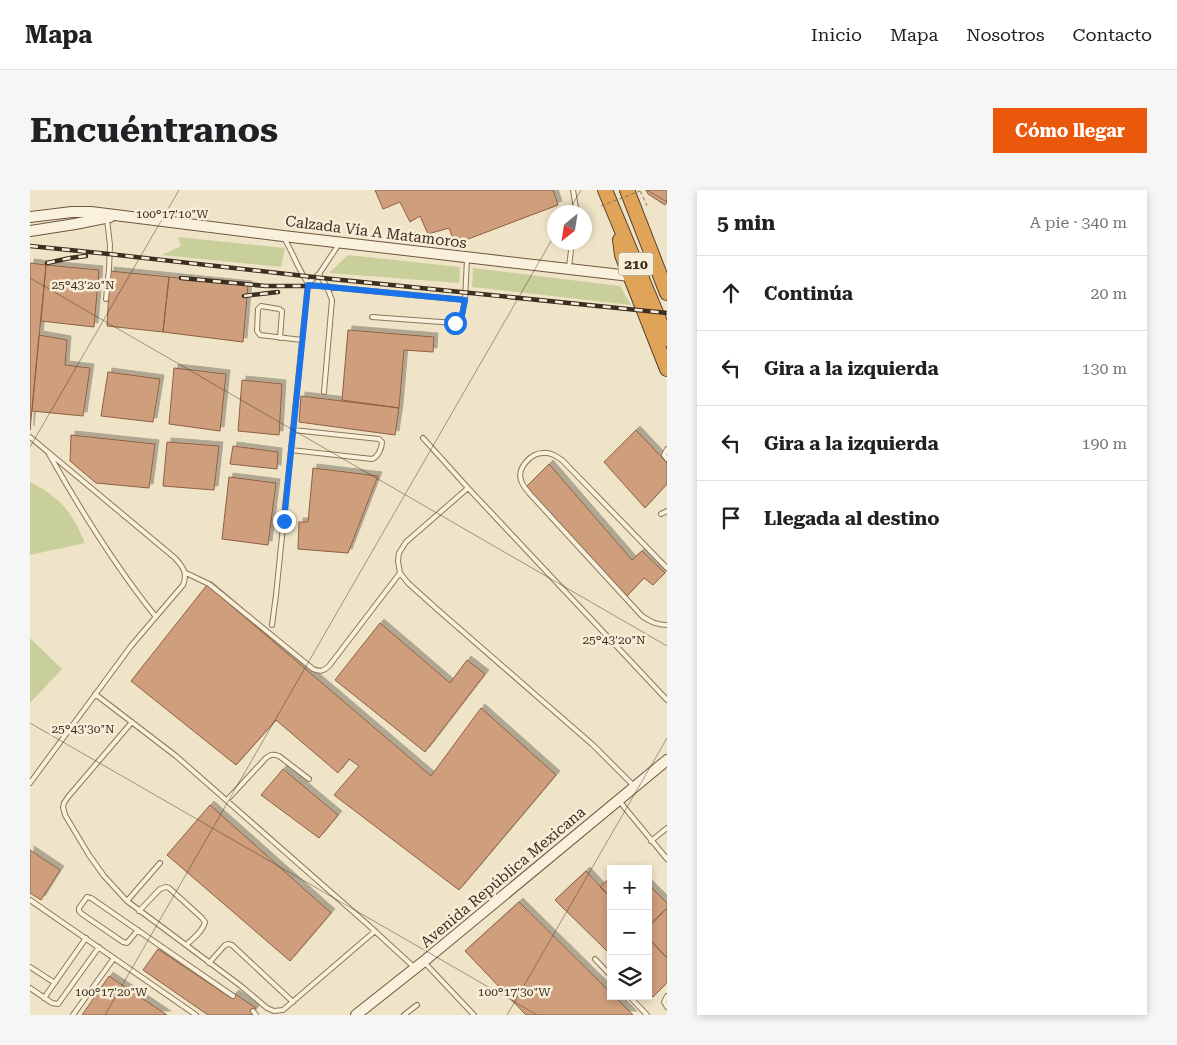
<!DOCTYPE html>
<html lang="es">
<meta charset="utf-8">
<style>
body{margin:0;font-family:"Roboto Serif",serif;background:#f6f6f6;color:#202124}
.controls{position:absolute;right:15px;bottom:15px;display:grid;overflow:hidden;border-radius:0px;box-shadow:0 2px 8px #0003}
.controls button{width:45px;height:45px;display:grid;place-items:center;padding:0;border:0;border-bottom:1px solid #e0e0e0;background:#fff;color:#202124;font:25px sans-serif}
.compass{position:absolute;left:517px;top:15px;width:45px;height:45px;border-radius:50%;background:#fff;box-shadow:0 2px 8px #0003;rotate:210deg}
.stop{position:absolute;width:15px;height:15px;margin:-11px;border:4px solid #1a73e8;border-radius:50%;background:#fff}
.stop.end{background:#1a73e8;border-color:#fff;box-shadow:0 1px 5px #0008}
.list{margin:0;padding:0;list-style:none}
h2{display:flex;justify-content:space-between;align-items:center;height:65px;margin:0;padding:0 20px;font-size:21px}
h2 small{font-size:16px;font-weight:400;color:#757577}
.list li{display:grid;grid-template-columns:32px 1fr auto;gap:15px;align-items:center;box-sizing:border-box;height:75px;padding:0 20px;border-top:1px solid #e0e0e0}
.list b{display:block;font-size:19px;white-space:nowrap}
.list em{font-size:16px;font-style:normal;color:#757577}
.icon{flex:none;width:28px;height:28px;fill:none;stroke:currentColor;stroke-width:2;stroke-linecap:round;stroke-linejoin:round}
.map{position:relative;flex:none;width:637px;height:825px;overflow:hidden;border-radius:0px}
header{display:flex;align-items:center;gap:30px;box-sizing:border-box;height:70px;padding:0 25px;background:#fff;border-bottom:1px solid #e0e0e0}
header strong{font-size:24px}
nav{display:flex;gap:28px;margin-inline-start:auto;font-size:18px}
.intro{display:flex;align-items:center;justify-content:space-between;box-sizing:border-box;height:120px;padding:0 30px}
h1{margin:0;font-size:35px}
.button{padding:12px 22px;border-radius:0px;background:#ea580c;color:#fff;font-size:18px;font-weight:700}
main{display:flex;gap:30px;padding:0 30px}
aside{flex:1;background:#fff;border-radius:0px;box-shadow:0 2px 8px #0003}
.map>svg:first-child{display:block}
</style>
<header>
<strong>Mapa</strong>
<nav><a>Inicio</a><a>Mapa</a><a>Nosotros</a><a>Contacto</a></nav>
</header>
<div class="intro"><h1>Encuéntranos</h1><a class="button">Cómo llegar</a></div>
<main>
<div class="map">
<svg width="637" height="825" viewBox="0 0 637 825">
<defs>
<filter id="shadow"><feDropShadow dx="4" dy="-4" stdDeviation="0" flood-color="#0004"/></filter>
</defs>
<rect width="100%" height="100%" fill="#f0e4c8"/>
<!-- green -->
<path fill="#c9cf9b" d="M148 47 255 58 251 77 132 65 151 56Z
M318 65 430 77 429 93 299 83Z
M443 78 590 96 601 115 442 97Z
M0 292C30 307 42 322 55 353L0 365Z
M0 448 32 479 0 513Z"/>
<!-- building -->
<path fill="#cf9f7d" stroke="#8d5f41" filter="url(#shadow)" d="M345 0H523L528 15 425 54 419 38 398 44 390 26 380 32 370 12 353 19Z
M616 0H637V12L635 15 618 4Z
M0 73 16 75 0 240Z
M16 75 69 80 64 137 11 131Z
M80 81 139 87 133 142 77 136Z
M139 87 218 95 213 152 133 142Z
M318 140 404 147 403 162 374 160 369 218 312 210Z
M9 145 37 150 35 175 60 178 53 226 2 221Z
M144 178 196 184 190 241 139 234Z
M78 182 130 189 123 232 71 226Z
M212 190 252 194 249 245 208 241Z
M271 206 369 218 365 245 269 232Z
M606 240 637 273V294L615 318 574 272Z
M41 245 125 254 119 298 66 293 40 271Z
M137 252 189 256 184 300 133 296Z
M203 256 248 262 247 279 200 274Z
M519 274 602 370 612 361 635 383 623 395 614 388 597 406 496 297Z
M283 278 348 286 318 363 268 359 269 332H278Z
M199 287 246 293 238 355 192 349Z
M177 395 401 586 451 518 526 585 429 700 304 605 329 576 319 569 308 583 246 530 206 575 101 491Z
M350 433 420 493 437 470 455 484 395 562 305 490Z
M253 579 308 625 289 648 231 605Z
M180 615 301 723 260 771 137 665Z
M0 660 30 680 11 710 0 703Z
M556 681 581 708V765L525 710Z
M581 687V708L570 697Z
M618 694 637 713V718L618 736Z
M489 712 581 803V806H584L603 825H496L435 761Z
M637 718V768L618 747V738Z
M618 748 637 768V793L623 807 618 802Z
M128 759 201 808 205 804 226 818 221 825H178L113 780Z
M79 786 137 825H52Z"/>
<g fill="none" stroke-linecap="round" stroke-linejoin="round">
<!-- lane casing -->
<g stroke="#8d765c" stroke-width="6">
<path id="lane" d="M543 0 546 18V22
M539 77 542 52
M289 84 297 97 302 110 294 202
M278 93 289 84 309 54
M278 95 435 110
M76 109 79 79 80 55 77 29
M342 127 425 133 431 130 435 110 437 69
M250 148 252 121 249 119 231 116 228 119 227 141 230 145 272 150
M0 247 145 368C153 377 158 383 153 395L101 456 0 593
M393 248 438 298 376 352 369 363 368 371 370 383 378 393 408 420 563 555 603 595
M637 259 634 265 637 269
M261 260 342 269C348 267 352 258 352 252L349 249 263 240
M19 264C51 321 85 376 126 427
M438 298 637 510
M631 324 637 321
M637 378 532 270C526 266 520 262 513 263 501 263 487 278 491 290 492 295 497 300 500 304L612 426C621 432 627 435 637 435
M156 383 179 394 283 479C290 482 294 481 299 476L370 383
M242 435 246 405 278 93C268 79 263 63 254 48
M65 504 146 566 336 733 385 778
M102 532 38 607 34 613 33 617 35 625 59 665 74 686 97 711 211 796 237 818 244 821 253 820 345 741
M197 610 236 568C241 564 243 564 249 566L279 589
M590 612 637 669
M621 651 637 638
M0 710 166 825
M97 711 130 673
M109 721 130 699 136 697 139 698 172 728 175 732C173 741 163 749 156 755
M108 740 97 753 93 752 52 724 49 721V718L57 707 61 708 203 806
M565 769 581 786
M394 772 444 825
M179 773 195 755 198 754 202 755 263 812
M0 777 25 793
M0 798 22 813 28 814 69 757
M599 806 617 825
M637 806 634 812 637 817
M14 808 56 748
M223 821 226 825
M43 825 84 768
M374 825 387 815"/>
</g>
<!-- secondary casing -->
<g stroke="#6f573f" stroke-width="12">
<path id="secondary" d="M0 27 42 22H61L253 46 600 86
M0 41 45 34 80 27
M326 825 393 772 637 570"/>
</g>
<!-- highway casing -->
<g stroke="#5b4430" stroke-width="16">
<path id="highway" d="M575 0 637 149
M597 0 637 103
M590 50 592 65 637 179"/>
</g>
<!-- path -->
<path stroke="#8d765c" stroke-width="1" stroke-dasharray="4 2.5" stroke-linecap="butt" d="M610 1 617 15H615"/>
<!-- lane -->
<use href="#lane" stroke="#faf1dc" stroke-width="4"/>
<!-- secondary -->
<use href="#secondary" stroke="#faf1dc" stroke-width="10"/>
<!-- highway -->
<use href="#highway" stroke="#e0a458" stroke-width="14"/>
<!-- rail casing -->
<g stroke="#3d2e20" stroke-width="4.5">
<path id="rail" d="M0 56 79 64 292 88 637 123
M17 73 40 68 56 66
M151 88 236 96H300
M214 106 248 102"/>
</g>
<!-- rail -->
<use href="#rail" stroke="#f7eed8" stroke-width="2.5" stroke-dasharray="8" stroke-linecap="butt"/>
<!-- path-bridge -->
<path stroke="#8d765c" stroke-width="1" stroke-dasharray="4 2.5" stroke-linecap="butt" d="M571 16 610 1"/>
</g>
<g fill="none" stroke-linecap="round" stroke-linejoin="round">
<!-- route -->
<path stroke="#1a73e8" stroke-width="6" d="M254 331 278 95 435 110 431 130 425 133"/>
</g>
<!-- ticks -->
<path fill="none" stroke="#3d2e20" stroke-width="1" stroke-opacity="0.45" d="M617 0 637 12M538 22 551 0M0 88 637 456M0 257 149 0M0 533 507 825M75 825 524 46M477 825 637 548"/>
<g text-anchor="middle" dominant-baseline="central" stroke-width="5" stroke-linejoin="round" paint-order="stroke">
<!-- shield labels -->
<rect fill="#f7eed8" stroke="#756857" stroke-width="1" x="588.5" y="62.5" width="35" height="23" rx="4"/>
<g font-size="14" font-weight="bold" fill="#3d2e20">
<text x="606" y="74">210</text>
</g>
<!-- street labels -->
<g font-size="15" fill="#3d2e20" stroke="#f7eed8">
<text transform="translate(346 42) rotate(7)">Calzada Vía A Matamoros</text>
<text transform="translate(473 687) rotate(-40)">Avenida República Mexicana</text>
</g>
</g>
<g font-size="12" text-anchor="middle" fill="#3d2e20" stroke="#f7eed8" stroke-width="5" stroke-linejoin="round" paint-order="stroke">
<text x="142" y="28">100°17'10"W</text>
<text x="53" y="99">25°43'20"N</text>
<text x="584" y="454">25°43'20"N</text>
<text x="53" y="543">25°43'30"N</text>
<text x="81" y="806">100°17'20"W</text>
<text x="484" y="806">100°17'30"W</text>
</g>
</svg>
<div class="controls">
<button>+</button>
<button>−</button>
<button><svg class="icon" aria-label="layers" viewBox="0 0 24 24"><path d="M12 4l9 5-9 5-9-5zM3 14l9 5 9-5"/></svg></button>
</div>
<svg class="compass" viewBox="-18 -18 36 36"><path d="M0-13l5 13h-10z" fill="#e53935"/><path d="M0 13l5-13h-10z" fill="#757577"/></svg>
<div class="stop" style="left:425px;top:133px"></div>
<div class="stop end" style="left:254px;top:331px"></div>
</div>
<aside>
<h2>5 min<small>A pie · 340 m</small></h2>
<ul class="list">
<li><svg class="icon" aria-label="ahead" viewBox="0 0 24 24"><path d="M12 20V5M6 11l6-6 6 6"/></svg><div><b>Continúa</b></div><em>20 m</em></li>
<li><svg class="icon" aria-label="left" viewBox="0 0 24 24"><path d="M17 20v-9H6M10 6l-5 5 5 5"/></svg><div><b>Gira a la izquierda</b></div><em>130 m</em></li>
<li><svg class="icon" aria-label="left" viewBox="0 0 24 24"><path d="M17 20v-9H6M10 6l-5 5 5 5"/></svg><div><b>Gira a la izquierda</b></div><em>190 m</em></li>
<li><svg class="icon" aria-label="arrive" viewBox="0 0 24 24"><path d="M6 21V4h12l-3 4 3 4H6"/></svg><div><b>Llegada al destino</b></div></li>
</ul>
</aside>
</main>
